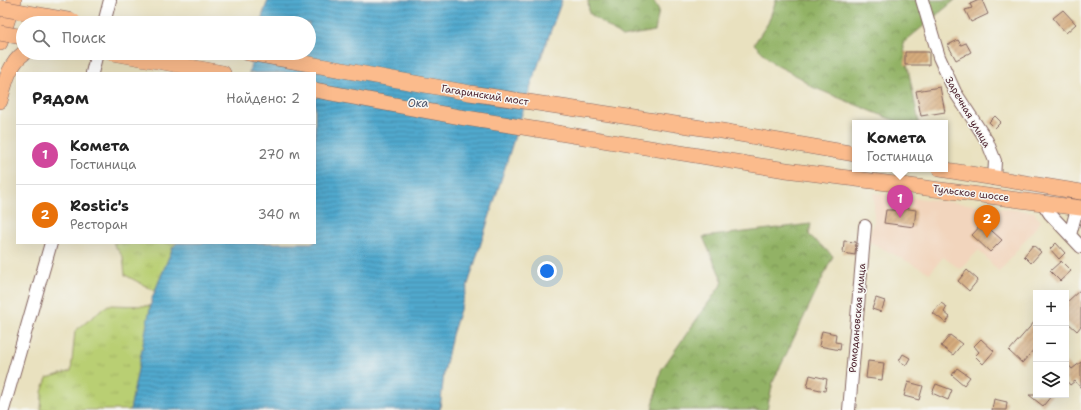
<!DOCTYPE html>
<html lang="ru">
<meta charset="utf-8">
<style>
body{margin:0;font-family:"Shantell Sans",sans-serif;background:#f6f6f6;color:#222}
.controls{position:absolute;right:12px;bottom:12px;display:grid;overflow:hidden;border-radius:0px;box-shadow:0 4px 16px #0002}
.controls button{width:36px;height:36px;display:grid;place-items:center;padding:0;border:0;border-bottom:1px solid #e0e0e0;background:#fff;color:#222;font:20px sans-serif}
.you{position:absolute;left:547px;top:271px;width:14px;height:14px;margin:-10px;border:3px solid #fff;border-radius:50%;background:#1a73e8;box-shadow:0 0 0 6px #1a73e833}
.badge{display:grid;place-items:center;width:26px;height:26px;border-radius:50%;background:#b45309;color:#fff;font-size:13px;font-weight:700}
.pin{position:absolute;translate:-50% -33px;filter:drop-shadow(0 1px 2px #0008)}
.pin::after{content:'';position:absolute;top:21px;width:14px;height:12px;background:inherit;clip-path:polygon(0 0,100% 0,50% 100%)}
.popup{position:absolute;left:852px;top:120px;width:96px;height:52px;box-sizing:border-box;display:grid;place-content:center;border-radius:0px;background:#fff;filter:drop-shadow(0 1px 3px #0005);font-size:13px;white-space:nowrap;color:#767676}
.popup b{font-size:15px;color:#222}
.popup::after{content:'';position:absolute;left:50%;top:100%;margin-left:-8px;border:8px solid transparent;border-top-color:#fff}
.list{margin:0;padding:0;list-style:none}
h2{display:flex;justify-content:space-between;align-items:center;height:52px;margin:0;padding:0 16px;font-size:17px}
h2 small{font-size:13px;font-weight:400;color:#767676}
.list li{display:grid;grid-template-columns:26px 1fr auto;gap:12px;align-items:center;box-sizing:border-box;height:60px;padding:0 16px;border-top:1px solid #e0e0e0}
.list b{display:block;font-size:15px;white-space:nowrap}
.list p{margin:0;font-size:13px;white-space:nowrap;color:#767676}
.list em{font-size:13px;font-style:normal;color:#767676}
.icon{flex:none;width:22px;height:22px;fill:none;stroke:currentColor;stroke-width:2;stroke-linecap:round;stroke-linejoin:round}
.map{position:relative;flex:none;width:1081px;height:410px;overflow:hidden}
.search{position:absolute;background:#fff;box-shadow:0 4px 16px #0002;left:16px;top:16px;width:300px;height:44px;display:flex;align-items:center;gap:10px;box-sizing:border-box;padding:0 14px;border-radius:22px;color:#767676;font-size:15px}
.panel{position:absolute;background:#fff;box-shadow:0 4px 16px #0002;left:16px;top:72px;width:300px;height:172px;border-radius:0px}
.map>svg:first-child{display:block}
</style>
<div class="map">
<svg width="1081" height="410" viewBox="0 0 1081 410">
<defs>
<pattern id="grass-tufts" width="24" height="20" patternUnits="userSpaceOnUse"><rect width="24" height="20" fill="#b9cf73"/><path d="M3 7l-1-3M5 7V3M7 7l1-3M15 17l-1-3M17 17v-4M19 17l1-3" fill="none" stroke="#a1b164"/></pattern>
<pattern id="forest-crowns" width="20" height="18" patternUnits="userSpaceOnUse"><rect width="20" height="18" fill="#92b265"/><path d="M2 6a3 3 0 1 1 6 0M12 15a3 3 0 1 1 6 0" fill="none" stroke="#799053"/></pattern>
<pattern id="water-rules" width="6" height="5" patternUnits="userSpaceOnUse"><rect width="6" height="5" fill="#51a9ce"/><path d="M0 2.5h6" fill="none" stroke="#4589a7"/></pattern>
<pattern id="building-hatch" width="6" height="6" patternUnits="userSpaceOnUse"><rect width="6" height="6" fill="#d6ac7d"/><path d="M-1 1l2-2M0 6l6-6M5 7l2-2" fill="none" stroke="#b08b67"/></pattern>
</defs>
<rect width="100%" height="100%" fill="#f6f6f2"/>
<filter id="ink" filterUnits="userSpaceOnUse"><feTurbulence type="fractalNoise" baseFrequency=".025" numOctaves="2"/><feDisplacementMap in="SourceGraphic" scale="8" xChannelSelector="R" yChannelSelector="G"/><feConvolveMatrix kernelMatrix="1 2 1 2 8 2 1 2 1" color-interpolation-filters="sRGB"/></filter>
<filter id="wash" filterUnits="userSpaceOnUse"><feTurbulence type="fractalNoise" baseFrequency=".012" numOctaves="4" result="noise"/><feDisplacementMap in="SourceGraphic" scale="16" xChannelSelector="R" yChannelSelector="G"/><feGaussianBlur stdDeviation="0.9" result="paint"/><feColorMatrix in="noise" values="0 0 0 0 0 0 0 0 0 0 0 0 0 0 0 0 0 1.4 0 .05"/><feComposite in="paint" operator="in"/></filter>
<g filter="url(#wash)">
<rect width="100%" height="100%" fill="#e9e1bf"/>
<!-- built -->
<path fill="#f2d5bd" d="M874 193 1035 212 1036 216 1041 221 999 272 979 250 960 269 943 257 930 273 868 241 874 221Z"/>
<!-- grass -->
<path fill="url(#grass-tufts)" stroke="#82774f" d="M113 243H177L173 247 155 291 125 275 123 257Z
M108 305 151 306 130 410H41L42 392 47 378 71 371 75 331Z"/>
<!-- forest -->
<path fill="url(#forest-crowns)" stroke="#6e6848" d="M588 0H653L659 10 655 31 622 37 589 13Z
M776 0H955L903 43 919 123H904L893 120 810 86 801 78 774 64 754 44 768 23Z
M811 224 809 235 833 256 773 382 767 410H652L661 370 723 282 703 237Z"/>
<!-- water -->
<path fill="url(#water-rules)" stroke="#4e647c" d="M268 0H562L532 82 452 335 444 373 440 410H130L152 298 173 247 177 243H315V73H249L253 53H309V23H260Z"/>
<g id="blocks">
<!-- building -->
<path fill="url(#building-hatch)" d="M979 0H982L988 14 971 22 965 10 972 8 970 4Z
M1063 10 1076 24 1066 33 1053 18Z
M958 40 961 45 966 43 971 52 956 60 948 45Z
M905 52H929V65H905Z
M940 87 945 112 921 116 916 91Z
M995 116 1001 122 995 128 989 122Z
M902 208 916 210 914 227 884 223 886 210H901Z
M983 223 1002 240 990 252 972 235Z
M844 241 856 242 855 255 843 253Z
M1056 243 1065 253 1059 259 1050 249Z
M1033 245 1041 252 1031 263 1024 256Z
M1061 261 1071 271 1060 281 1050 271Z
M967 270 978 280 969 291 958 281Z
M1081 289V326L1077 331 1066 321V303Z
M876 298 885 301 881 312 872 309Z
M941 303 947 307 944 312 950 317 946 323 933 313Z
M1036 320V347L1022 363 1009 351Z
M822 331 836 334 835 342 841 343 840 350 819 346Z
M950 335 962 344 953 355 941 346Z
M981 339 994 351 983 364 975 356 979 352 974 346Z
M903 354 910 358 906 365 899 361Z
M868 361 884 363 882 380 866 378Z
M1066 362 1072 369 1081 362V388L1075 381 1070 385 1066 380Z
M957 368 970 377 964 385 952 375Z
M810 375 827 379 825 391 807 387Z
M908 382 923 386 919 400 904 396Z
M936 384 952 390 948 400 932 393Z
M1029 395H1052L1043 406Z
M994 399 1007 402 1006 410H992Z"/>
</g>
</g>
<g filter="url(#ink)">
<use href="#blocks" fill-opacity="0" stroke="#82635f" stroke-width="1"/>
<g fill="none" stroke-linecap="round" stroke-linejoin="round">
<!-- minor casing -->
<g stroke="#82635f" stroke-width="14">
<path id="minor" d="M922 0 939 57 955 92 987 141 995 161 994 179
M104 23 110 0
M92 73 97 53
M1042 202 1050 214 1081 247
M1070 235 1075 216 1081 211
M3 410 51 243
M849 410 865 226"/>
</g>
<!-- major casing -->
<g stroke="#82635f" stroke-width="16">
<path id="major" d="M0 43 14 0
M113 53 223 73
M248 53 470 93 722 131 855 154
M315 90 460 117 786 170 1081 208
M0 101C5 83 9 64 24 53
M940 169 1081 192"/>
</g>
<!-- minor -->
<use href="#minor" stroke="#fff" stroke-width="12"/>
<!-- major -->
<use href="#major" stroke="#fbbb8c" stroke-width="15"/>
<!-- major-bridge casing -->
<g stroke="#82635f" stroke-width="16" stroke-linecap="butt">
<path id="major-bridge" d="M0 8 73 21
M0 33 23 37"/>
</g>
<!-- major-bridge -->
<use href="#major-bridge" stroke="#fbbb8c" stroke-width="15"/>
</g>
</g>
<g text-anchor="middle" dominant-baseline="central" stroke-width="3" stroke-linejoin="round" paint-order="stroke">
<!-- street labels -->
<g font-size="10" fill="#4a1f2b" stroke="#f6f6f2">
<text transform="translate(485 95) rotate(9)">Гагаринский мост</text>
<text transform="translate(968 112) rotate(60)">Заречная улица</text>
<text transform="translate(971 193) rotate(7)">Тульское шоссе</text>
<text transform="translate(857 318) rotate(-85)">Ромодановская улица</text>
</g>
<!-- water labels -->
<g font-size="11" font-style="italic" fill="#4d566c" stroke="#f6f6f2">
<text x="418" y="103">Ока</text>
</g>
</g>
</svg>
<div class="controls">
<button>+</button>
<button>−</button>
<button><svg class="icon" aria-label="layers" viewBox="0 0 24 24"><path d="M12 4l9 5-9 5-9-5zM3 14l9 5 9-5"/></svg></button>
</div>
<div class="you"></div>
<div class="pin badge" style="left:900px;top:218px;background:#d1479c">1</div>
<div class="popup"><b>Комета</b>Гостиница</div>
<div class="pin badge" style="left:987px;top:238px;background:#e8710a">2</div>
<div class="search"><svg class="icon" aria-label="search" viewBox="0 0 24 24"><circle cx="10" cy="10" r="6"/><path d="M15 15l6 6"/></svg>Поиск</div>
<section class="panel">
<h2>Рядом<small>Найдено: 2</small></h2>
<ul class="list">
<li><span class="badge" style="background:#d1479c">1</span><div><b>Комета</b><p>Гостиница</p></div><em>270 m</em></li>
<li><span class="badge" style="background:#e8710a">2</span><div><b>Rostic's</b><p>Ресторан</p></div><em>340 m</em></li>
</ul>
</section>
</div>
